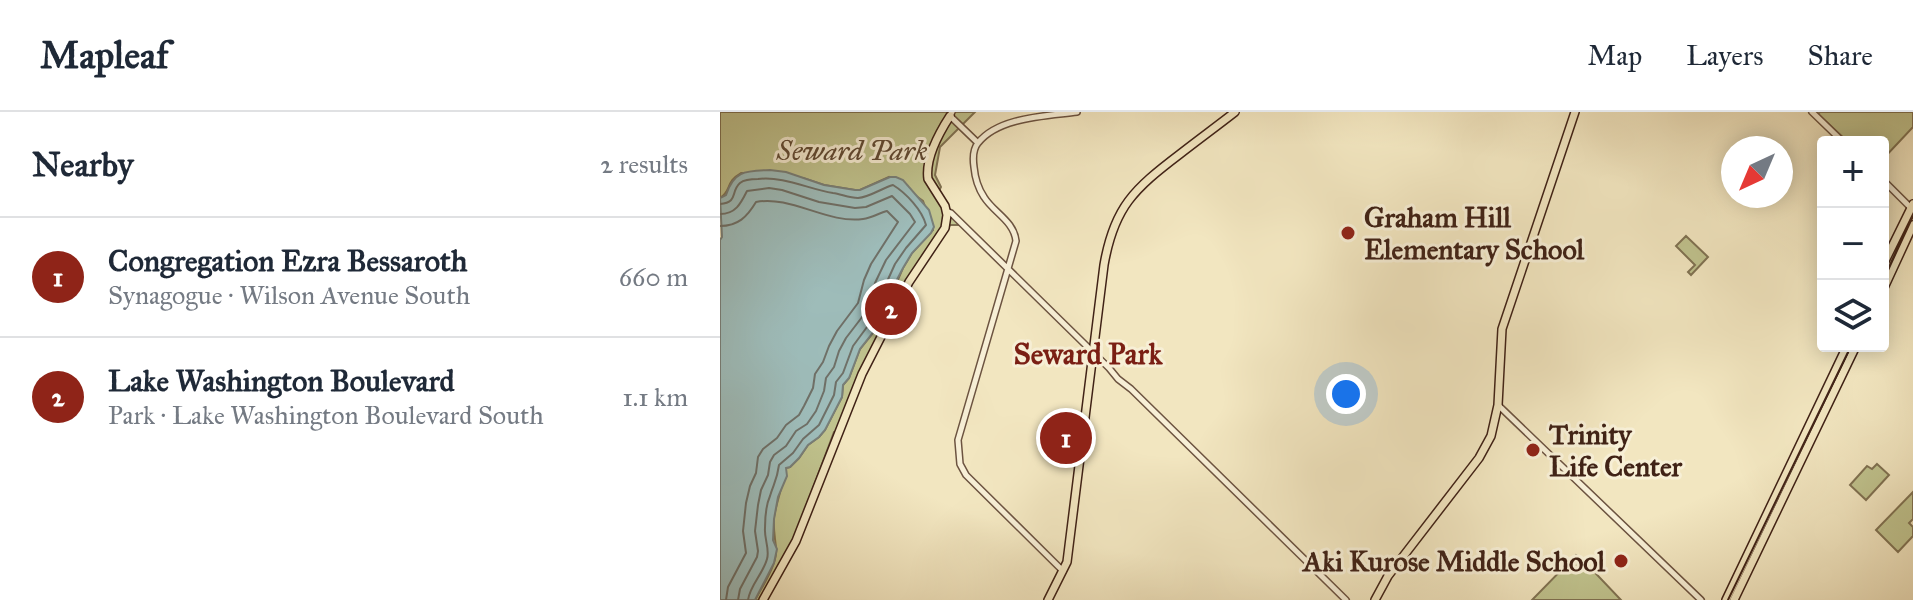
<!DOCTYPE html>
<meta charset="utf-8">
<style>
body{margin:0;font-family:"IM FELL Great Primer",serif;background:#f6f6f7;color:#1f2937}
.controls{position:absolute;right:24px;top:24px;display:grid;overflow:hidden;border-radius:8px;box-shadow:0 4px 20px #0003}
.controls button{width:72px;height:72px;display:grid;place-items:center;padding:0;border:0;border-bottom:2px solid #e0e1e3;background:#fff;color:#1f2937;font:40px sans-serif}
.compass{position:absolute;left:1001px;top:24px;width:72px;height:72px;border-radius:50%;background:#fff;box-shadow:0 4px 20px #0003;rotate:224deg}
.you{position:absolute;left:626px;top:282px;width:28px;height:28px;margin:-20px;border:6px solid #fff;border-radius:50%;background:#1a73e8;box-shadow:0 0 0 12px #1a73e833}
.badge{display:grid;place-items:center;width:52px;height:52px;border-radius:50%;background:#8f2418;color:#fff;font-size:26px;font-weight:700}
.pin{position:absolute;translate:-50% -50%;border:4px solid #fff;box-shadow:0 2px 8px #0006}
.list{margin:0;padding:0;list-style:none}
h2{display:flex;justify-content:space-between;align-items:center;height:104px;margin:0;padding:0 32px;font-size:34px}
h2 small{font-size:26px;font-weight:400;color:#747a83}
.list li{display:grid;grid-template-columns:52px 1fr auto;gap:24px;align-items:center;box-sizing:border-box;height:120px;padding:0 32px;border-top:2px solid #e0e1e3}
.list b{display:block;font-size:30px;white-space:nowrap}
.list p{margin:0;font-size:26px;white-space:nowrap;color:#747a83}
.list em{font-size:26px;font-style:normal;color:#747a83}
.icon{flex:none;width:44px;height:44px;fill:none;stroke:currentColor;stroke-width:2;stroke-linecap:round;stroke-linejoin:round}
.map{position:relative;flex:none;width:1193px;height:488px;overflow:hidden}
header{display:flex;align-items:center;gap:48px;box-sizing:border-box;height:112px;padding:0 40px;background:#fff;border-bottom:2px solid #e0e1e3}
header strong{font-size:38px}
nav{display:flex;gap:44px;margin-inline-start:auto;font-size:28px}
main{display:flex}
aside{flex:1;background:#fff}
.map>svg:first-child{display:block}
</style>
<header>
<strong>Mapleaf</strong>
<nav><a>Map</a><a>Layers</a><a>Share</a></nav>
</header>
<main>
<aside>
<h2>Nearby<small>2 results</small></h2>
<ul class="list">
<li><span class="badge">1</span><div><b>Congregation Ezra Bessaroth</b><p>Synagogue · Wilson Avenue South</p></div><em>660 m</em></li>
<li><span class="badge">2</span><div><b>Lake Washington Boulevard</b><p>Park · Lake Washington Boulevard South</p></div><em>1.1 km</em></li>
</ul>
</aside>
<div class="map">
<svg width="1193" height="488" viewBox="0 0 1193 488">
<rect width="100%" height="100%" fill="#f2e6c0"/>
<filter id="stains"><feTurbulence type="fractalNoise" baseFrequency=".0025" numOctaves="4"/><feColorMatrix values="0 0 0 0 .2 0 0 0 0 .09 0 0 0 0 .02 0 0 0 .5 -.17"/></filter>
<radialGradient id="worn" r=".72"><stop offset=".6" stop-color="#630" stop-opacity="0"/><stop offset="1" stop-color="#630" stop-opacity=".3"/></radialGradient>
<!-- green -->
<path fill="#c0c38e" stroke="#807252" stroke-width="2" d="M0 0H255L220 35 215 63 221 75 216 84 241 113H231L222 118 197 154 117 320H114L74 427 41 488H35C42 475 58 451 56 436 55 425 53 417 54 405 57 388 63 373 66 356L70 355 79 346 88 333 99 325 105 318 122 285 123 273 129 266 140 237 157 216 183 156 192 141 213 118 203 89 169 65 140 78H135L104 73 83 66 21 61C5 70 12 79 0 86Z
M1100 0H1193V15L1163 47V30H1128L1098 2Z
M966 124 988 145 971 163 968 160 975 153 956 134Z
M1157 352 1169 363 1146 388 1130 373 1147 354 1152 357Z
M1193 380V407L1189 411 1193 415V424L1178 440 1156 418Z
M856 443 863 448 901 488H812Z"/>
<!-- water -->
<path fill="#9ebdbb" stroke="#787f79" stroke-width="2" d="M50 58 66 60 104 73 135 78H140L170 65H176L183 68 209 98 214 115 211 121 192 141 183 156 172 177 166 204 140 237 129 266 123 273 122 285 105 318 99 325 88 333 79 346 70 355 66 356 67 364 58 385 54 407 53 428 57 437 54 451 35 488H0V128L2 125 0 86 6 83C14 58 26 59 50 58Z"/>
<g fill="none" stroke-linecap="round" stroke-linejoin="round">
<!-- shore -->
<path stroke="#6f7068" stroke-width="2" d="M0 92C19 90 10 80 20 71 25 67 32 67 38 67 64 64 88 77 113 81 121 82 129 86 138 86 150 85 162 76 173 73 186 81 202 98 206 113L186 136 175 152 165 174 158 200 133 234 123 261 116 270 114 283 99 313 83 327 73 341 59 353C57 368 54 371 50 384 46 393 45 406 45 416 44 427 50 437 47 447 43 462 30 473 28 488
M0 102C16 102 21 91 27 79L49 76 62 78 99 90 135 96 146 95 172 84 190 102 195 110 166 148 155 171 149 196 126 226 119 239 114 255 106 266 104 279 96 299 87 312 76 319 66 334 54 343 50 350 48 363 41 378 38 393 35 419 38 439 37 445 20 477 18 488
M0 114C18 114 27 105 36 90 71 83 107 112 143 107 152 106 159 101 167 99L178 110 151 152 144 168 138 191 117 219 109 234 103 250 95 262 93 276 84 294 79 303 66 313 57 326 43 337 38 345 36 361 30 374 26 391 23 419 26 441 8 475 6 488"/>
<!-- minor casing -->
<g stroke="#6c5340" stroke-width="8">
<path id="minor" d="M232 0 230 4 258 31
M1092 0 1123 30
M1163 68 1192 97
M226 99 231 101 389 256 398 267 411 277 626 488
M778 293 981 488
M343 459 246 363 240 352 238 328 296 129C294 109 274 101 264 85 258 76 255 66 254 55 253 48 253 37 258 31 278 5 327 4 357 0"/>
</g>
<!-- major casing -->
<g stroke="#402216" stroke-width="10">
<path id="major" d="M1163 153 1193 92
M1163 178 1193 113
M43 488 76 429 142 262 189 170 225 116 227 103 225 94 208 67C205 46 219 21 230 4
M328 488 347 450 384 153C394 95 414 77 460 42 478 28 497 14 515 0
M655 488 668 464 759 346 771 324 778 293 782 217 855 0
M1006 488 1127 234
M1014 488 1136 234"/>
</g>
<!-- minor -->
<use href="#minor" stroke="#f7efd6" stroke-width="5"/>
<!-- major -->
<use href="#major" stroke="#f2e6c0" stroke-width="7"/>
<!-- tram -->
<path stroke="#402216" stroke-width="2" d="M1163 169 1193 104
M1008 488 1131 234"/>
</g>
<!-- markers -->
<g fill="#8f2418" stroke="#f7efd6" stroke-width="3">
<circle cx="628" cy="121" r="8"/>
<circle cx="813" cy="338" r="8"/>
<circle cx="901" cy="449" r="8"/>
</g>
<g text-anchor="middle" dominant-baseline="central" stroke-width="6" stroke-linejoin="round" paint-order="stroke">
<!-- park labels -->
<g font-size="28" font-style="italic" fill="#604a34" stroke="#f7efd6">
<text x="132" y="38">Seward Park</text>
</g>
<!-- poi labels -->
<g font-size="28" font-weight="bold" fill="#402216" stroke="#f7efd6" text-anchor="start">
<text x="644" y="105">Graham Hill<tspan x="644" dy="32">Elementary School</tspan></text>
<text x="829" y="322">Trinity<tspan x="829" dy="32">Life Center</tspan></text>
<text x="885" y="449" text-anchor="end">Aki Kurose Middle School</text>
</g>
<!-- neighbourhood labels -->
<g font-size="30" font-weight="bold" fill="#7a1f14" stroke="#f7efd6">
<text x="368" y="242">Seward Park</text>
</g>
</g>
<rect width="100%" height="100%" filter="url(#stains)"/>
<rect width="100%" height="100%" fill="url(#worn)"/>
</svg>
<div class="controls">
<button>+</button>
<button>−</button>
<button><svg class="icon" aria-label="layers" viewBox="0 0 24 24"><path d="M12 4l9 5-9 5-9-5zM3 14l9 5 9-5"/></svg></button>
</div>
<svg class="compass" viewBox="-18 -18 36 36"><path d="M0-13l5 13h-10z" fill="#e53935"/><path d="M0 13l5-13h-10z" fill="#747a83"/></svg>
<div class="you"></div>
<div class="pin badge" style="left:346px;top:326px">1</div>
<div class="pin badge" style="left:171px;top:197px">2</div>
</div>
</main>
